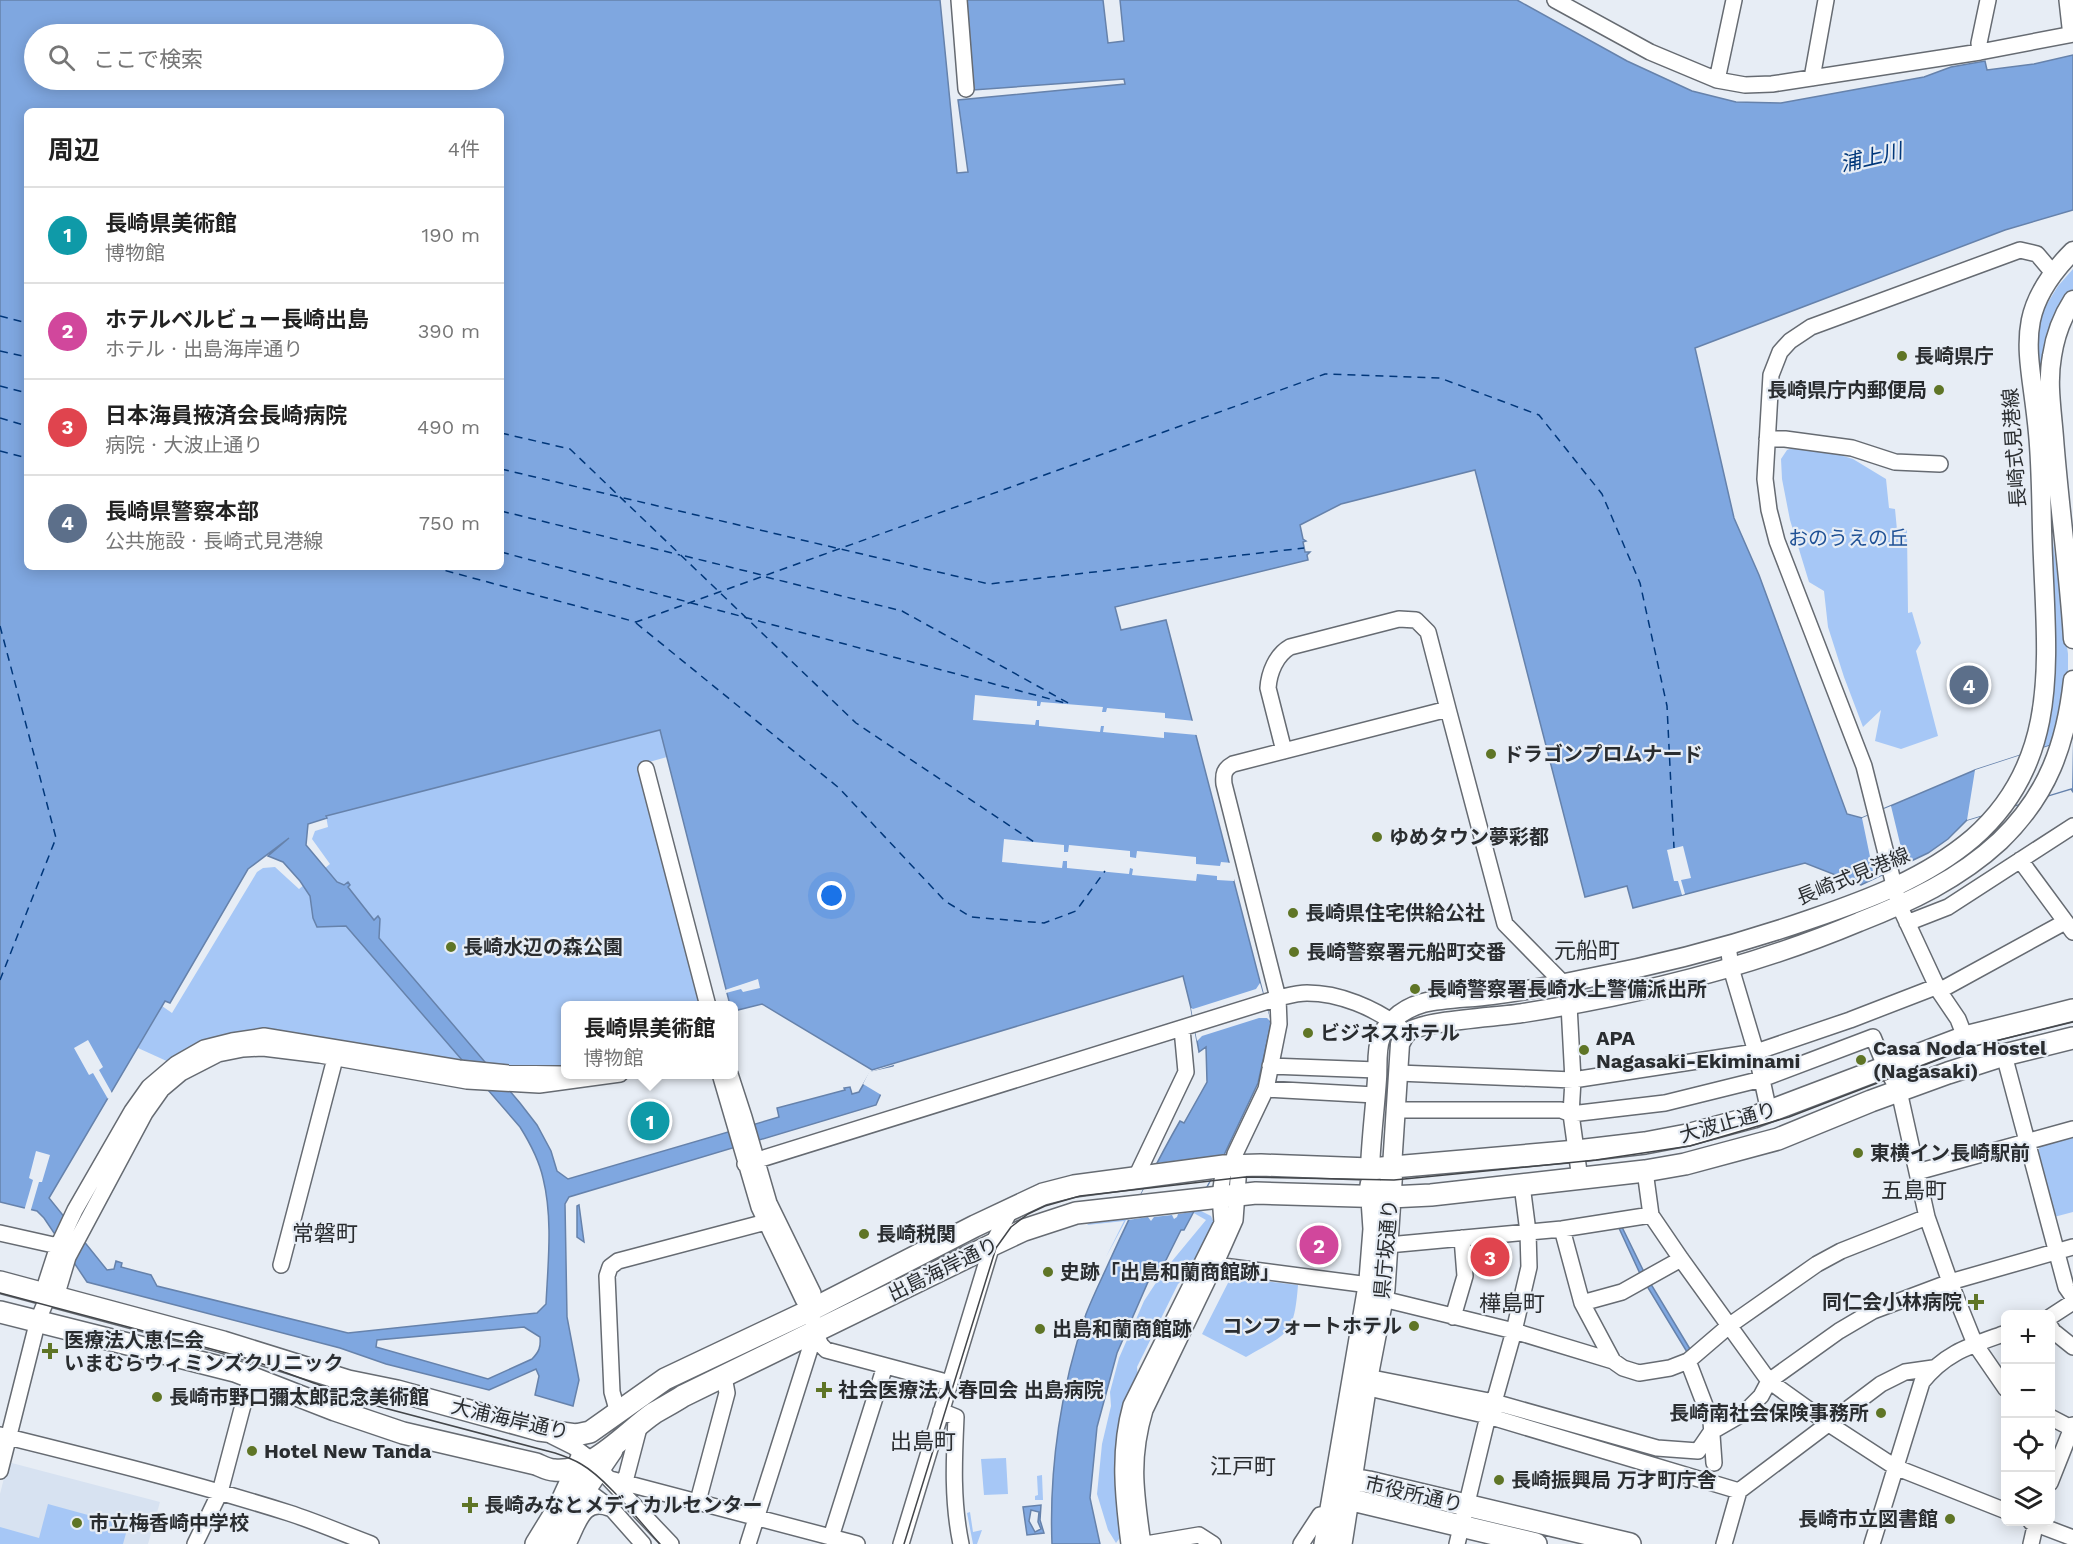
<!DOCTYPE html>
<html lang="ja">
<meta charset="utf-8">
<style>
body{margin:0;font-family:"Work Sans","Noto Sans JP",sans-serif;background:#f2f2f2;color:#222}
.controls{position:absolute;right:18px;bottom:18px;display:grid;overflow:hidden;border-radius:9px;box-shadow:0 3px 15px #0003}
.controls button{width:54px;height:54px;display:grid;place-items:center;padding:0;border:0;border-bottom:2px solid #e0e0e0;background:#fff;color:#222;font:30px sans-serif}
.you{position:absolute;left:832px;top:896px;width:21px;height:21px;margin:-15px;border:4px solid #fff;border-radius:50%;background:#1a73e8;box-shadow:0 0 0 9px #1a73e833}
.badge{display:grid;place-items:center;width:39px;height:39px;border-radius:50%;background:#5f7526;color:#fff;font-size:20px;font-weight:700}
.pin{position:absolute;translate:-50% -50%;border:3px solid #fff;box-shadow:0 2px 6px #0006}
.popup{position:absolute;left:561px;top:1001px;width:177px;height:78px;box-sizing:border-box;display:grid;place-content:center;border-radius:9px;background:#fff;filter:drop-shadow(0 2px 4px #0005);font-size:20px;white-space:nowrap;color:#767676}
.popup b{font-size:22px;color:#222}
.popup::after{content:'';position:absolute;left:50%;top:100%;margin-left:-12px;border:12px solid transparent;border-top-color:#fff}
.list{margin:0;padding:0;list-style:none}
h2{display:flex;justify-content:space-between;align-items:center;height:78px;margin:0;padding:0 24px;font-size:26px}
h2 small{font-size:20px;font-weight:400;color:#767676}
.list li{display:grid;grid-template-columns:39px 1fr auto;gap:18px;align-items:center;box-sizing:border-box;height:96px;padding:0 24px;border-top:2px solid #e0e0e0}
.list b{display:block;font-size:22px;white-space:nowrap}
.list p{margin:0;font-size:20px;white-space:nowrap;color:#767676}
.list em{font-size:20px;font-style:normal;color:#767676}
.icon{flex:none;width:33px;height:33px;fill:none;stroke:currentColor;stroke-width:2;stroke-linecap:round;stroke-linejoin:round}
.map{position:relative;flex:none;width:2073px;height:1544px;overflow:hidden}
.search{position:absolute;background:#fff;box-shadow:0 3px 15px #0003;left:24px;top:24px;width:480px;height:66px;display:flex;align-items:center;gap:15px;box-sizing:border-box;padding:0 21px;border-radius:33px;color:#767676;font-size:22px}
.panel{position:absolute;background:#fff;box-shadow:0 3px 15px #0003;left:24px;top:108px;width:480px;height:462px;border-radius:9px}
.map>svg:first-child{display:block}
</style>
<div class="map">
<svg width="2073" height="1544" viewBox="0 0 2073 1544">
<rect width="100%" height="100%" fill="#e7edf5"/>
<!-- built -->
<path fill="#d7e2f1" d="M8 1462 160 1502 148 1544H0V1494Z"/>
<!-- green -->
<path fill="#a6c7f6" d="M2073 269V290L2062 304 2050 333 2043 355 2046 431 2036 341 2042 312 2058 286Z
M1798 446 1830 452 1853 459 1886 479 1889 508 1895 509 1897 530H1907L1908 613 1912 612 1921 643 1916 651 1938 736 1901 749 1875 741 1881 710 1863 727 1844 677 1828 627 1824 591 1809 582 1790 520 1782 479 1781 459 1787 450Z
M2049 485 2052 534 2068 654V678L2058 743 2041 749Z
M660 730 667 757 642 764 705 1005 566 1006V1067L552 1069 504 1067 282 1033C230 1029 215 1037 171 1063L138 1048 162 1006 172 1013 257 872 263 868 275 867 299 889 330 864 312 839 315 831 328 827 326 816Z
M2073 1136V1212L2054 1217 2038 1151 2041 1144Z
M1195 1208 1211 1216 1214 1223 1188 1276 1178 1284 1137 1367 1138 1378 1122 1535 1116 1543 1108 1530 1097 1494 1102 1444 1111 1406 1110 1392 1119 1358 1144 1301 1163 1272 1206 1220 1192 1212 1126 1220 1106 1257 1124 1221 1087 1225 1093 1220Z
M1231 1277 1298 1285C1294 1336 1288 1333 1246 1357L1202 1334Z
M1006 1458 1008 1494 984 1495 981 1459Z
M1042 1475 1043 1500H1035V1496L1038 1495 1037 1476Z
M48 1504 128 1526 123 1544H0V1527L39 1538Z
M970 1512 973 1532 982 1530 977 1544H973L967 1513Z"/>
<!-- water -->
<path fill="#7fa7e0" stroke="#6682ab" stroke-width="1.5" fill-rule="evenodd" d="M0 0H940L957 173 968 172 958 100 1125 84 1124 79 973 90 965 0H1103L1108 43 1124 41 1120 0H1517L1627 61 1692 91 1736 102 1781 103 1924 77 1951 67 1985 61 1987 70 2034 64 2073 55V210L2005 230 1695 348 1734 518 1759 575 1847 814 1862 818 1975 770 2073 738V792L2071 789 1967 820 1948 839 1928 853 1861 885 1805 863 1633 908 1627 886 1585 897 1475 470 1341 504 1300 525 1303 539 1306 541 1303 542 1305 552H1310L1307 555 1308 560 1115 607 1121 630 1166 620 1271 1024 1258 1083 1224 1155 1184 1230H1181L1162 1268 1148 1282 1117 1353 1097 1427 1090 1498 1100 1544H1052C1049 1468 1061 1386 1086 1314 1093 1296 1102 1278 1110 1260 1132 1212 1154 1166 1180 1121L1184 1123 1207 1082 1206 1047 1199 1052 1191 1008 1183 976 872 1070 762 1004 734 1011V1006L730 1005 660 730 326 816 327 818 308 824 306 845 337 882 344 885 348 882 350 885 348 887 374 920 378 916 380 919 379 938 520 1103 537 1125 551 1151 557 1171 568 1179 779 1117 777 1108 845 1090 844 1088 850 1087 852 1094 859 1092 870 1073 893 1066 876 1105 569 1197 565 1204 567 1317 579 1380 573 1406 535 1395 539 1376 536 1369 489 1390 386 1364 340 1348 87 1282 44 1218 37 1211 0 1202ZM34 34H494V80H34ZM27 111H501V567H27ZM289 838 268 856 283 862 300 881 310 896 313 918 317 927 346 926 520 1127C530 1143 539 1160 543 1178 553 1218 548 1263 546 1304L537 1313 348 1333 157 1286 151 1275 121 1267 122 1263 116 1261 114 1269 107 1270 49 1198 165 1001 170 1003 248 869ZM524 1327 540 1337C541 1347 539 1352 532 1359L488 1379 376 1347 377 1340Z
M579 1205 584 1242 577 1237V1206Z
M1621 1225 1646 1276 1690 1349 1687 1352 1642 1278 1618 1226Z
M1041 1505 1040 1520 1044 1533 1027 1535 1023 1507ZM1031 1510 1039 1512 1038 1522 1041 1529 1035 1532 1029 1521Z"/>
<!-- pier -->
<path fill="#e7edf5" d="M975 695 1037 701V706H1040L1041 702 1103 707 1102 712H1106L1107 708 1165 713V718L1195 721 1197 735 1164 732V738L1103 732 1104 726H1101L1100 732 1039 726V720H1036L1035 725 973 720Z
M2073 738 2072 788 1967 820 1975 770Z
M1891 806 1905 864 1871 880 1874 876 1862 818Z
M1004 839 1064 845V852H1068L1069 845 1130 851V857L1136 858 1137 851 1196 857V864L1220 866 1221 862 1232 863 1235 873 1234 881 1217 880V876L1197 874 1196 881 1132 875 1133 869 1130 868 1129 874 1067 868V861H1063L1062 868 1002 862Z
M1683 846 1691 878 1681 880 1685 894 1682 895 1678 881H1674L1667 850Z
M758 979 760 988 743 992 741 989 726 993 725 990Z
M1260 983 1271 1022 1267 1018H1259L1202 1036 1197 1041 1191 1008 1193 1009 1256 989Z
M88 1040 103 1067 99 1070 113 1095 108 1099 93 1073 89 1075 74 1048Z
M896 1066 883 1096 863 1084 869 1072Z
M36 1151 50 1155 42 1182H39L30 1213 24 1211 33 1180 29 1178Z
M1224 1155 1192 1212 1178 1214 1177 1217 1174 1219 1172 1215 1154 1217 1151 1221 1148 1217 1128 1220 1157 1163Z"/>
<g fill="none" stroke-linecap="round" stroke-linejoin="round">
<!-- ferry -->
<path stroke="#01377a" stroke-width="1.5" stroke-dasharray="8 6" stroke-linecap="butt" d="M0 316 27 323
M0 351 27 357
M0 386 27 393
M0 418 27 426
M501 433 570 449 856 723 1034 842
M0 451 27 458
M501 469 989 584 1304 548
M501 511 680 555
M501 552 1065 703
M685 556 762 575
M432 567 636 622 1325 374 1440 378 1539 415 1602 494 1640 583 1667 706 1674 848
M766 577 902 611 1070 704
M636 623 839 788 945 901 971 917 1044 923 1076 911 1105 871
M0 626 56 838 0 980"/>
<!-- minor casing -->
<g stroke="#666b72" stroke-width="18">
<path id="minor" d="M959 0 966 89
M1555 0 1650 52 1717 80 1745 85 1772 84 1980 52 2073 34
M1980 52 1979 43 1988 0
M1812 78 1826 0
M1717 80 1734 0
M2053 273 2037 254 2020 250 1811 327 1790 341 1780 352 1771 375 1765 479 1769 510 1777 541 1864 766 1899 905 1939 991 1958 1019 1965 1037 2004 1055 2066 1287 2073 1297
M1767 439H1785L1852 448 1895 462 1940 464
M1284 751 1268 688C1269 673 1276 655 1290 647L1399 619 1416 620 1428 632 1448 709
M646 769 708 1006
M2020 860 2073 932
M1907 923 1948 907 2073 826
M1728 945 1731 968 1756 1052 1769 1112
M1939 991 2065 922
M1270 1066 1377 1070
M1398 1073 1573 1080 1756 1052 1850 1020 1938 986
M720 1074 759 1207 803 1299 811 1310
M730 1074 744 1117 769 1203 813 1293 811 1310 815 1333 821 1345 826 1350 950 1383
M1266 1089 1375 1095
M1395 1110H1561L1571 1114 1665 1103 1762 1079 1873 1037 1885 1066 1899 1091 1927 1217 1950 1282 1975 1344 2006 1389
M745 1164 1278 998C1287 996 1297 993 1307 993 1340 993 1374 1008 1400 1027
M1232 1166 1235 1154 1266 1089 1279 1024 1278 998 1224 784C1223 774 1224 769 1233 764L1448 709 1505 924 1562 982 1569 1005 1573 1080 1571 1114 1580 1179
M1645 1171 1651 1215 1681 1259 1769 1381 1829 1424 1895 1467 2006 1511
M1917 1172 2073 1129
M1135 1179 1186 1072 1182 1029
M1562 1229 1582 1303 1613 1361 1623 1368 1639 1373 1670 1368 1688 1361 1730 1325 1817 1264 1841 1251 1927 1217
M0 1233 58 1246
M1388 1245 1562 1229 1651 1215
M281 1265 337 1051
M1215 1265 1369 1285
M49 1294 46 1283 58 1246 75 1210 132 1111 149 1087 176 1064 204 1048 232 1041 264 1036 459 1068 508 1073 561 1074
M1383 1299 1514 1331 1613 1361
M1582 1303 1622 1292 1681 1259
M1453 1317 1465 1276 1462 1238
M2050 1317 2073 1302
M2050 1326 2053 1331 2073 1347
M1688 1361 1711 1421 1714 1463
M1367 1377 1494 1402 1657 1448 1698 1451 1711 1432 1744 1413 1761 1396 1769 1381 1839 1331 1873 1311 1950 1282 2073 1247
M1369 1388 1488 1416 1739 1491
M941 1411 956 1417C954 1460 952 1501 961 1544
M618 1413 612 1392 607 1276 610 1267 618 1261 766 1222
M2050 1417 2073 1429
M0 1435C97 1459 194 1483 289 1513 317 1522 344 1534 371 1544
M552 1436 574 1447 591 1460 671 1544
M0 1471 38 1320 49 1294 59 1287 68 1257 145 1113 162 1089 181 1073 218 1054 243 1049 263 1048 320 1055 467 1081 539 1085 620 1074
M610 1479 857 1544
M577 1483 612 1509 643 1544
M2050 1483 2073 1425
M623 1489 640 1424
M698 1501 727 1393 724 1377
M2031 1522 2073 1538
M831 1537 885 1366
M195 1544 220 1492 247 1390 252 1377
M568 1544C578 1525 583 1498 609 1508
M748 1544 815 1333
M901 1544 992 1245 1011 1209
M1129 1544C1123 1497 1118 1451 1131 1405L1222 1223 1220 1196 1224 1166
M1143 1544C1136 1494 1130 1460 1145 1410L1215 1265 1235 1220 1239 1166
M1146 1544 1199 1535 1213 1544
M1301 1544 1320 1515 1330 1514
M1457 1544 1488 1416 1494 1402 1514 1331 1529 1267 1528 1232 1522 1185
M1724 1544 1739 1491 1881 1384 1905 1372 1933 1368
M1872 1544 1922 1382C1946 1352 1970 1346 2006 1333
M2031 1544 2036 1522"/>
</g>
<!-- major casing -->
<g stroke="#666b72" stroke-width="21">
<path id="major" d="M2073 300C2062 317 2055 336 2052 356 2047 383 2052 411 2054 438 2059 505 2069 572 2073 639
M1392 1167 1400 1044C1402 1041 1404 1035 1407 1033 1421 1020 1501 1017 1523 1013 1638 995 1752 967 1859 922 1910 902 1959 879 2000 841 2048 795 2066 744 2073 680
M1370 1169C1371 1139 1375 1109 1377 1079 1378 1066 1376 1049 1381 1037 1383 1031 1388 1025 1393 1020 1401 1012 1412 1006 1423 1003 1445 998 1470 998 1492 995 1525 991 1557 985 1589 978 1664 964 1739 944 1811 919 1869 899 1926 878 1973 838 2060 762 2047 662 2043 558 2041 517 2042 474 2038 433 2031 353 2009 315 2073 251"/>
</g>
<!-- highway casing -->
<g stroke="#666b72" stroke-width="24">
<path id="highway" d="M2070 0 2073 27
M0 1282 223 1342 348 1381 397 1391 539 1430 576 1435 590 1432 665 1379 811 1310 975 1226 1043 1194 1074 1186 1224 1166 1261 1165 1370 1169 1577 1151 1645 1143 1687 1135 1754 1117 1965 1037 2073 1010
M0 1312 235 1371 335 1410 403 1433 536 1464C541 1466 548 1470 554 1470 592 1474 626 1432 654 1413 664 1407 674 1402 683 1396L992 1245 1024 1230 1076 1213 1256 1193 1390 1197 1431 1195 1645 1171 1685 1164 1778 1139 1871 1101 1948 1073 2004 1055 2073 1038
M1339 1484 1352 1479 1369 1482 1630 1544
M1340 1490 1348 1499 1536 1544
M536 1544 560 1505 582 1457
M554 1544 586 1488 612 1450
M1325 1544 1370 1280 1374 1229 1371 1185
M1341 1544 1367 1377 1384 1289 1392 1167"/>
</g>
<!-- minor -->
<use href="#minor" stroke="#fff" stroke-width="15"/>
<!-- major -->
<use href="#major" stroke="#fff" stroke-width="18"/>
<!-- highway -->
<use href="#highway" stroke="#fff" stroke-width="21"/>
<!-- tram -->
<path stroke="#43464a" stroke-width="1.5" d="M0 1293 249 1359 373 1405 555 1453C564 1456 573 1459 581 1464 607 1479 639 1521 660 1544
M904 1544 996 1248 1011 1227 1028 1214 1045 1206 1080 1196 1245 1177 1394 1180 1596 1160 1690 1146 1789 1117 1971 1047 2073 1022"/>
</g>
<!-- markers -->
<g fill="#5f7526" stroke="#e7edf5" stroke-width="2">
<circle cx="1902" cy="356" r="6"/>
<circle cx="1939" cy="390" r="6"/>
<circle cx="1491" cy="754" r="6"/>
<circle cx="1377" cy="837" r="6"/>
<circle cx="1293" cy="913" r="6"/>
<circle cx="451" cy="947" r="6"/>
<circle cx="1294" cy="952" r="6"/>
<circle cx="1415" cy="989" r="6"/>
<circle cx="1308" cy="1033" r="6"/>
<circle cx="1584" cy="1050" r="6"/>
<circle cx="1861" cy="1060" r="6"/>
<circle cx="1858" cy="1153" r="6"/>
<circle cx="864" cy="1234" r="6"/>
<circle cx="1048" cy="1272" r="6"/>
<path d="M1973 1293h6v6h6v6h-6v6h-6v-6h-6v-6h6z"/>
<circle cx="1414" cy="1326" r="6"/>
<circle cx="1040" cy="1329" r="6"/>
<path d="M47 1342h6v6h6v6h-6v6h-6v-6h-6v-6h6z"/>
<path d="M821 1381h6v6h6v6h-6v6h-6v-6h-6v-6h6z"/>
<circle cx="157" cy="1397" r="6"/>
<circle cx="1881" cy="1413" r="6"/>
<circle cx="252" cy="1451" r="6"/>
<circle cx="1499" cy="1480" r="6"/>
<path d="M467 1496h6v6h6v6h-6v6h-6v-6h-6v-6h6z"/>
<circle cx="1950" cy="1519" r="6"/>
<circle cx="77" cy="1523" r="6"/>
</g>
<g text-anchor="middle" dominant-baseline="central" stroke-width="4.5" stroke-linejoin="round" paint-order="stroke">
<!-- poi labels -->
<g font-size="20" font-weight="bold" fill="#2a2d30" stroke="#e7edf5" text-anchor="start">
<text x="1914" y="356">長崎県庁</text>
<text x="1927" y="390" text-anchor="end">長崎県庁内郵便局</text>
<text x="1503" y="754">ドラゴンプロムナード</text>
<text x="1389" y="837">ゆめタウン夢彩都</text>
<text x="1305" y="913">長崎県住宅供給公社</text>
<text x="463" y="947">長崎水辺の森公園</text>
<text x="1306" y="952">長崎警察署元船町交番</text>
<text x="1427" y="989">長崎警察署長崎水上警備派出所</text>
<text x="1320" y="1033">ビジネスホテル</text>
<text x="1596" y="1038">APA<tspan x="1596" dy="23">Nagasaki-Ekiminami</tspan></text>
<text x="1873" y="1048">Casa Noda Hostel<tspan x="1873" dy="23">(Nagasaki)</tspan></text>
<text x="1870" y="1153">東横イン長崎駅前</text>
<text x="876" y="1234">長崎税関</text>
<text x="1060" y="1272">史跡「出島和蘭商館跡」</text>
<text x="1962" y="1302" text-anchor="end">同仁会小林病院</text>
<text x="1402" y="1326" text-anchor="end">コンフォートホテル</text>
<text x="1052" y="1329">出島和蘭商館跡</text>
<text x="64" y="1340">医療法人恵仁会<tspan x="64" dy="23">いまむらウィミンズクリニック</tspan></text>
<text x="838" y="1390">社会医療法人春回会 出島病院</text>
<text x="169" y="1397">長崎市野口彌太郎記念美術館</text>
<text x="1869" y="1413" text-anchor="end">長崎南社会保険事務所</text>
<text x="264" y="1451">Hotel New Tanda</text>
<text x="1511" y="1480">長崎振興局 万才町庁舎</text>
<text x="484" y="1505">長崎みなとメディカルセンター</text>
<text x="1938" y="1519" text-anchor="end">長崎市立図書館</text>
<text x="89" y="1523">市立梅香崎中学校</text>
</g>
<!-- street labels -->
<g font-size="20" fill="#2a2d30" stroke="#e7edf5">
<text transform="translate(2014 448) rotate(-94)">長崎式見港線</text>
<text transform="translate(1853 876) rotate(-22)">長崎式見港線</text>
<text transform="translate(1728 1122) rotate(-16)">大波止通り</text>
<text transform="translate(1386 1249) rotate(-85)">県庁坂通り</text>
<text transform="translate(943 1269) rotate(-26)">出島海岸通り</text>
<text transform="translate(510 1419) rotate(13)">大浦海岸通り</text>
<text transform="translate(1414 1494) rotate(13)">市役所通り</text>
</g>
<!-- park labels -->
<g font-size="20" fill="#1e5095" stroke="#e7edf5">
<text x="1848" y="538">おのうえの丘</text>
</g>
<!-- water labels -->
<g font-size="21" font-style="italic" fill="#01377a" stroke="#e7edf5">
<text transform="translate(1871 157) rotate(-13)">浦上川</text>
</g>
<!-- quarter labels -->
<g font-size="22" fill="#2a2d30" stroke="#e7edf5">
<text x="1587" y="950">元船町</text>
<text x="1914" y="1190">五島町</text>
<text x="325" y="1233">常磐町</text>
<text x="1512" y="1303">樺島町</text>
<text x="923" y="1441">出島町</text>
<text x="1243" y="1466">江戸町</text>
</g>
</g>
</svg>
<div class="controls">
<button>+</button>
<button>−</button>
<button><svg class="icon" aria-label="locate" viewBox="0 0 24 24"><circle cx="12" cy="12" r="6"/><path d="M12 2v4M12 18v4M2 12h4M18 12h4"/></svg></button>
<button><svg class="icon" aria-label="layers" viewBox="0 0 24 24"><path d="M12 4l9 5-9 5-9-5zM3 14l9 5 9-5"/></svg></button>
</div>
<div class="you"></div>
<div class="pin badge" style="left:650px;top:1121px;background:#0f9aa8">1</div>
<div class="popup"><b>長崎県美術館</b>博物館</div>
<div class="pin badge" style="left:1319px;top:1245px;background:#d1479c">2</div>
<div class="pin badge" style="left:1490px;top:1257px;background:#e0444e">3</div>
<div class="pin badge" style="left:1969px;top:685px;background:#5c6f8a">4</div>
<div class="search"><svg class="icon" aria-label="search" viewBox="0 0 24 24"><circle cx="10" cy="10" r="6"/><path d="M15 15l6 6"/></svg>ここで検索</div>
<section class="panel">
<h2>周辺<small>4件</small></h2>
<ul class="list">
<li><span class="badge" style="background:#0f9aa8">1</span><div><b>長崎県美術館</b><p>博物館</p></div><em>190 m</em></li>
<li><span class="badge" style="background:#d1479c">2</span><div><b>ホテルベルビュー長崎出島</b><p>ホテル · 出島海岸通り</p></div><em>390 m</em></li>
<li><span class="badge" style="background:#e0444e">3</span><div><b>日本海員掖済会長崎病院</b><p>病院 · 大波止通り</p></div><em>490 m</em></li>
<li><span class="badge" style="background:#5c6f8a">4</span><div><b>長崎県警察本部</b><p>公共施設 · 長崎式見港線</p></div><em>750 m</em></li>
</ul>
</section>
</div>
